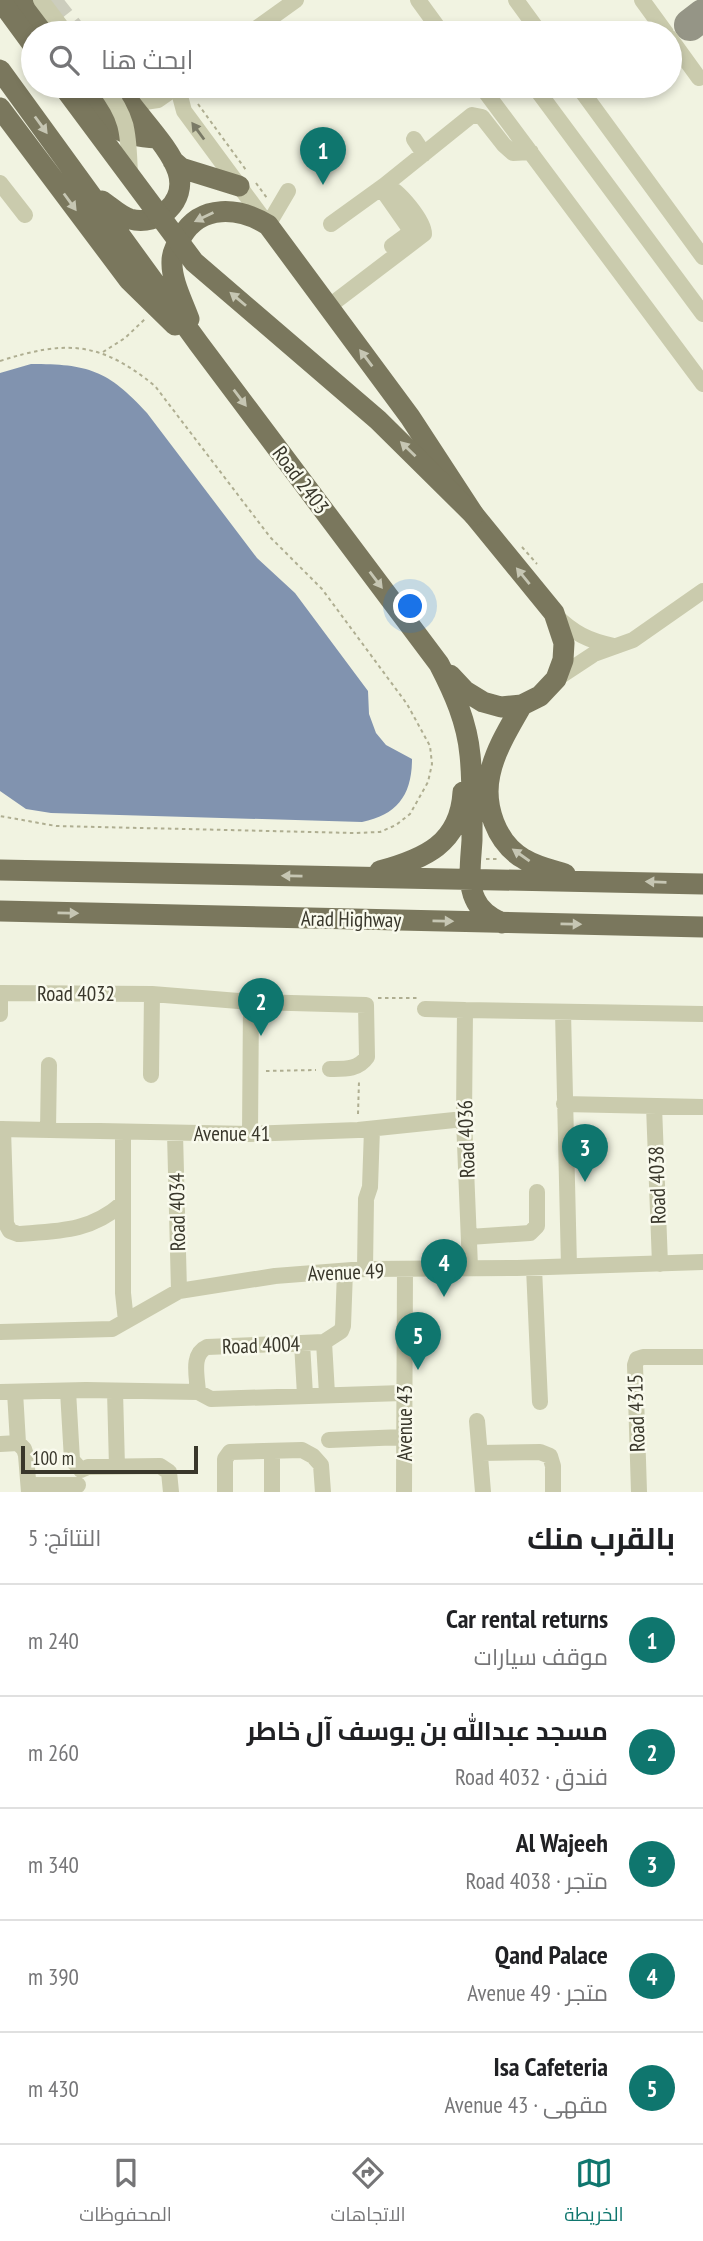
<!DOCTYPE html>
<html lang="ar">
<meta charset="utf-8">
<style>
body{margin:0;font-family:"PT Sans Narrow",Cairo,sans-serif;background:#f2f2f2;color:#202124;direction:rtl}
.scale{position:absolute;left:21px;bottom:18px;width:177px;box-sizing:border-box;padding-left:7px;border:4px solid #39372b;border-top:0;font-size:19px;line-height:24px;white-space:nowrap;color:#39372b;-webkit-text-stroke:5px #f9faed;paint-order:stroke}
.you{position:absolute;left:411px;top:607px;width:24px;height:24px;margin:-18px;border:5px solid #fff;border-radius:50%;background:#1a73e8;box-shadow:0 0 0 10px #1a73e833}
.badge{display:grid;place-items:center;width:46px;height:46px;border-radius:50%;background:#0f766e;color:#fff;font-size:23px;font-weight:700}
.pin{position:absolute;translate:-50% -58px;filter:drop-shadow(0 2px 4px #0008)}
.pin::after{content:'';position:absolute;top:37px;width:24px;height:21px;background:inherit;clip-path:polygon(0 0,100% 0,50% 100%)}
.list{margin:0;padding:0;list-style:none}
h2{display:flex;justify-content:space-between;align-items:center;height:91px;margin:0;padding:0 28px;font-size:30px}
h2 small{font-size:23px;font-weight:400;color:#757577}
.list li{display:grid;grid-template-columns:46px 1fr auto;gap:21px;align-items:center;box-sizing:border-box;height:112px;padding:0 28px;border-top:2px solid #e0e0e0}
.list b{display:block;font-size:26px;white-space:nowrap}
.list p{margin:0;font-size:23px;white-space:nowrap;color:#757577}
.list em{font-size:23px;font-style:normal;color:#757577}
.icon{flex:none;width:38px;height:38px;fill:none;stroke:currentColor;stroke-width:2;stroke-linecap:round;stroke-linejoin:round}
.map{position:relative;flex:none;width:703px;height:1492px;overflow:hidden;direction:ltr}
.search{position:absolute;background:#fff;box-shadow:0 4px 10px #0003;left:21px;right:21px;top:21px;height:77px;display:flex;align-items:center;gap:18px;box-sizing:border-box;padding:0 24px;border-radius:38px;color:#757577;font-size:26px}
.sheet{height:651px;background:#fff}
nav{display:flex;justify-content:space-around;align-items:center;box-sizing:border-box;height:98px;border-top:2px solid #e0e0e0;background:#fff;font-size:19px;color:#757577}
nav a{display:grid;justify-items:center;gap:4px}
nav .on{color:#0f766e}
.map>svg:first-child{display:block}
</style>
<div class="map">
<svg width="703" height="1492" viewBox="0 0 703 1492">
<rect width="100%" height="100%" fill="#f1f3e1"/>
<!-- water -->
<path fill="#8193af" d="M31 364C88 364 108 370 147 413L257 558 295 593 368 691 369 714 376 733 386 745 412 759C412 795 397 815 362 822L51 813 26 809 0 791V373Z"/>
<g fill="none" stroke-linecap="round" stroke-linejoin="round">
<!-- taxiway -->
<path stroke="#959586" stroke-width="32" d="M690 25 703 15"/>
<!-- major-tunnel -->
<path stroke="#cccdbd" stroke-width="21" stroke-dasharray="21 10" stroke-linecap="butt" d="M51 0 77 33
M118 86 131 104"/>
<!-- path -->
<path stroke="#afae91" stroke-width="2" stroke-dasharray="3.5 3.5" stroke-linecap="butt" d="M198 104 246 170
M256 183 267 198
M103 352 125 338 145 319
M0 361C66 340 100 341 155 386L270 537 322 589 407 704 430 746 432 764 428 782 410 814 396 825 380 832 355 833 56 826 0 816
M522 547 537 564
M486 859H498
M378 998H417
M266 1071 316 1070
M358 1114 359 1081"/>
<!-- minor -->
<path stroke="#cacbad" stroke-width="16" d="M418 0 442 33
M516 0 540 33
M642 0 666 33
M250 33 296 0
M670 38 699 78
M181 86 180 96 184 111 268 225 288 191
M481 86 703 384
M534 86 703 314
M578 86 703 257
M131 104 158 100 178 86
M414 139 424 154
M0 183 25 215
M381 188 409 228 407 235 392 246
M331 224 385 185 472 115 482 117 504 145 513 153 531 152
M328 307 424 234C424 221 399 190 385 185
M555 615C573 633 589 641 614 646
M556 679 594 654 633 640 703 591
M0 993 152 994 251 1002 366 1005 367 1057C358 1070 345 1069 330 1069
M425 1009 465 1010
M563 1012 569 1266
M0 1014V993
M151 1075 152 994
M564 1104 703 1107
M654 1106 660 1264
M0 1129 250 1134 358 1130 464 1119
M3 1129 6 1224 10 1231 18 1234C59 1231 90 1232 123 1203
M48 1130 49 1065
M123 1132V1293L126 1321
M175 1133 179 1291
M250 1134 251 1002
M469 1237 530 1233 537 1226V1192
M470 1267 464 1119 465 1010 703 1014
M534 1268 540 1402
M365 1269 366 1199 370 1187 372 1129
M0 1332 112 1329 179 1291 275 1276 365 1269 517 1268 703 1262
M324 1342 341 1331 343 1326 345 1271
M302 1343 305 1395
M68 1391 72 1460 81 1470
M115 1391 117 1467
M0 1392 86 1390 198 1392C197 1376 191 1354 207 1347L324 1342 327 1394
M198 1392 211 1399 403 1393
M477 1421 483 1492
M329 1440 403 1437
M18 1443 24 1449 26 1455 29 1492
M0 1444 18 1443 15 1392
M272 1452V1492
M481 1453 540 1452 550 1456 553 1466V1492
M81 1470 88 1467 160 1466 169 1472 171 1492
M29 1485H78
M225 1492V1459L230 1452 302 1450 313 1456 321 1465 323 1492
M404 1492 405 1270
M639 1492 635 1365 637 1359 643 1357H703"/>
<!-- major -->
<path stroke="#7a775d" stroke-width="21" d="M20 0 44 33
M0 70 199 344 439 664C454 693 467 722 470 755 473 783 472 812 472 840 471 859 467 882 475 899 480 911 491 918 502 923
M83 86C109 121 109 136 157 138
M0 108 129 280 175 325
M173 161 181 168 239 186
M102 201C111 207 120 216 130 219 159 227 187 201 178 172 171 150 145 123 131 104
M189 319C183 302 171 280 172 261 172 253 177 243 182 236 201 204 239 207 268 225L410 417 474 515 554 613 564 643 563 660 556 679 540 696 522 705 501 707 483 702 465 691 450 675
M522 705C510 726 495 750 490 774 483 805 496 843 524 859 537 867 552 870 565 874
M0 870 703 884
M380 871C424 859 460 844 463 792
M0 911 703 927"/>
<!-- minor-bridge -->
<path stroke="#cacbad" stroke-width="16" d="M41 0 66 33
M104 86C130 120 128 134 130 175"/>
<!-- major-bridge -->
<path stroke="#7a775d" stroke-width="21" d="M0 0 33 45
M63 86 194 262 378 420 474 515"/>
</g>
<!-- one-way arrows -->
<defs><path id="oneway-solid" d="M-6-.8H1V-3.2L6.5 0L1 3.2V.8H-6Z" transform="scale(1.75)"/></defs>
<g fill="#c6c6b3">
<use href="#oneway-solid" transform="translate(41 125) rotate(54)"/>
<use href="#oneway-solid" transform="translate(70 202) rotate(54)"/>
<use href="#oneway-solid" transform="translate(204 217) rotate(154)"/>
<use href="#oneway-solid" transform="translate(238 299) rotate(-140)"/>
<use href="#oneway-solid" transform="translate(366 358) rotate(-127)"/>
<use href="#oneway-solid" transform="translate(240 398) rotate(53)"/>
<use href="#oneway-solid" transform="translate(408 449) rotate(-136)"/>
<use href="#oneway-solid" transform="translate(523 576) rotate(-129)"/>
<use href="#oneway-solid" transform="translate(376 580) rotate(53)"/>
<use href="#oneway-solid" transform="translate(521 855) rotate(-145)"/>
<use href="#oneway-solid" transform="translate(292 876) rotate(-179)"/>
<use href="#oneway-solid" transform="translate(656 882) rotate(-178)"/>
<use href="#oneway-solid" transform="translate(68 913) rotate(1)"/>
<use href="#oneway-solid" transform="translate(443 921) rotate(1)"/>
<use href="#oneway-solid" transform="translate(571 924) rotate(1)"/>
</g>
<use fill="#7a7a66" href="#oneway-solid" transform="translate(198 131) rotate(-126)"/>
<g text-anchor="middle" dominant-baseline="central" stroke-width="5" stroke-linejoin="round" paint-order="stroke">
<!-- street labels -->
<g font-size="21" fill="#39372b" stroke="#f9faed">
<text transform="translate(301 480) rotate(53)">Road 2403</text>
<text transform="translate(351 919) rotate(1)">Arad Highway</text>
<text x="76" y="993">Road 4032</text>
<text x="232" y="1133">Avenue 41</text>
<text transform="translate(466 1139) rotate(-92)">Road 4036</text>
<text transform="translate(657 1185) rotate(-92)">Road 4038</text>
<text transform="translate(177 1212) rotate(-91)">Road 4034</text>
<text transform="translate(346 1272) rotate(-2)">Avenue 49</text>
<text transform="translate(261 1345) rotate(-2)">Road 4004</text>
<text transform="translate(636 1413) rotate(-92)">Road 4315</text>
<text transform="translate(404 1423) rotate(-90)">Avenue 43</text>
</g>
</g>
</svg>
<div class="scale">100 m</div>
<div class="you"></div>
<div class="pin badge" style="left:323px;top:185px">1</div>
<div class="pin badge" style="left:261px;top:1036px">2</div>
<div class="pin badge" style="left:585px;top:1182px">3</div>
<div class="pin badge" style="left:444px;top:1297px">4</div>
<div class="pin badge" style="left:418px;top:1370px">5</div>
<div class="search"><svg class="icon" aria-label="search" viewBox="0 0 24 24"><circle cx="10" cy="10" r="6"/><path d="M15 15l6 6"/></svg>ابحث هنا</div>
</div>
<section class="sheet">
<h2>بالقرب منك<small>النتائج: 5</small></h2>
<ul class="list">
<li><span class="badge">1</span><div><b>Car rental returns</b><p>موقف سيارات</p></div><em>240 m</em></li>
<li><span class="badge">2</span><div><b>مسجد عبدالله بن يوسف آل خاطر</b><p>فندق · Road 4032</p></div><em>260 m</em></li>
<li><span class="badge">3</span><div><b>Al Wajeeh</b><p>متجر · Road 4038</p></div><em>340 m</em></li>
<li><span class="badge">4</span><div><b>Qand Palace</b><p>متجر · Avenue 49</p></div><em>390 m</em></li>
<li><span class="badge">5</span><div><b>Isa Cafeteria</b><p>مقهى · Avenue 43</p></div><em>430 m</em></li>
</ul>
</section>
<nav>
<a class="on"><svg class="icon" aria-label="map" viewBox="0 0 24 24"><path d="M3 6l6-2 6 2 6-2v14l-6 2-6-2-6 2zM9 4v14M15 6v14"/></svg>الخريطة</a>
<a><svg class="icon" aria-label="directions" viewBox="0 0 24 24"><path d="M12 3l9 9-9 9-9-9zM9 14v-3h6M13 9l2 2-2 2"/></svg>الاتجاهات</a>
<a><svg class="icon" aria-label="saved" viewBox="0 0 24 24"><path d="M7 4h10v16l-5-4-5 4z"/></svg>المحفوظات</a>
</nav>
